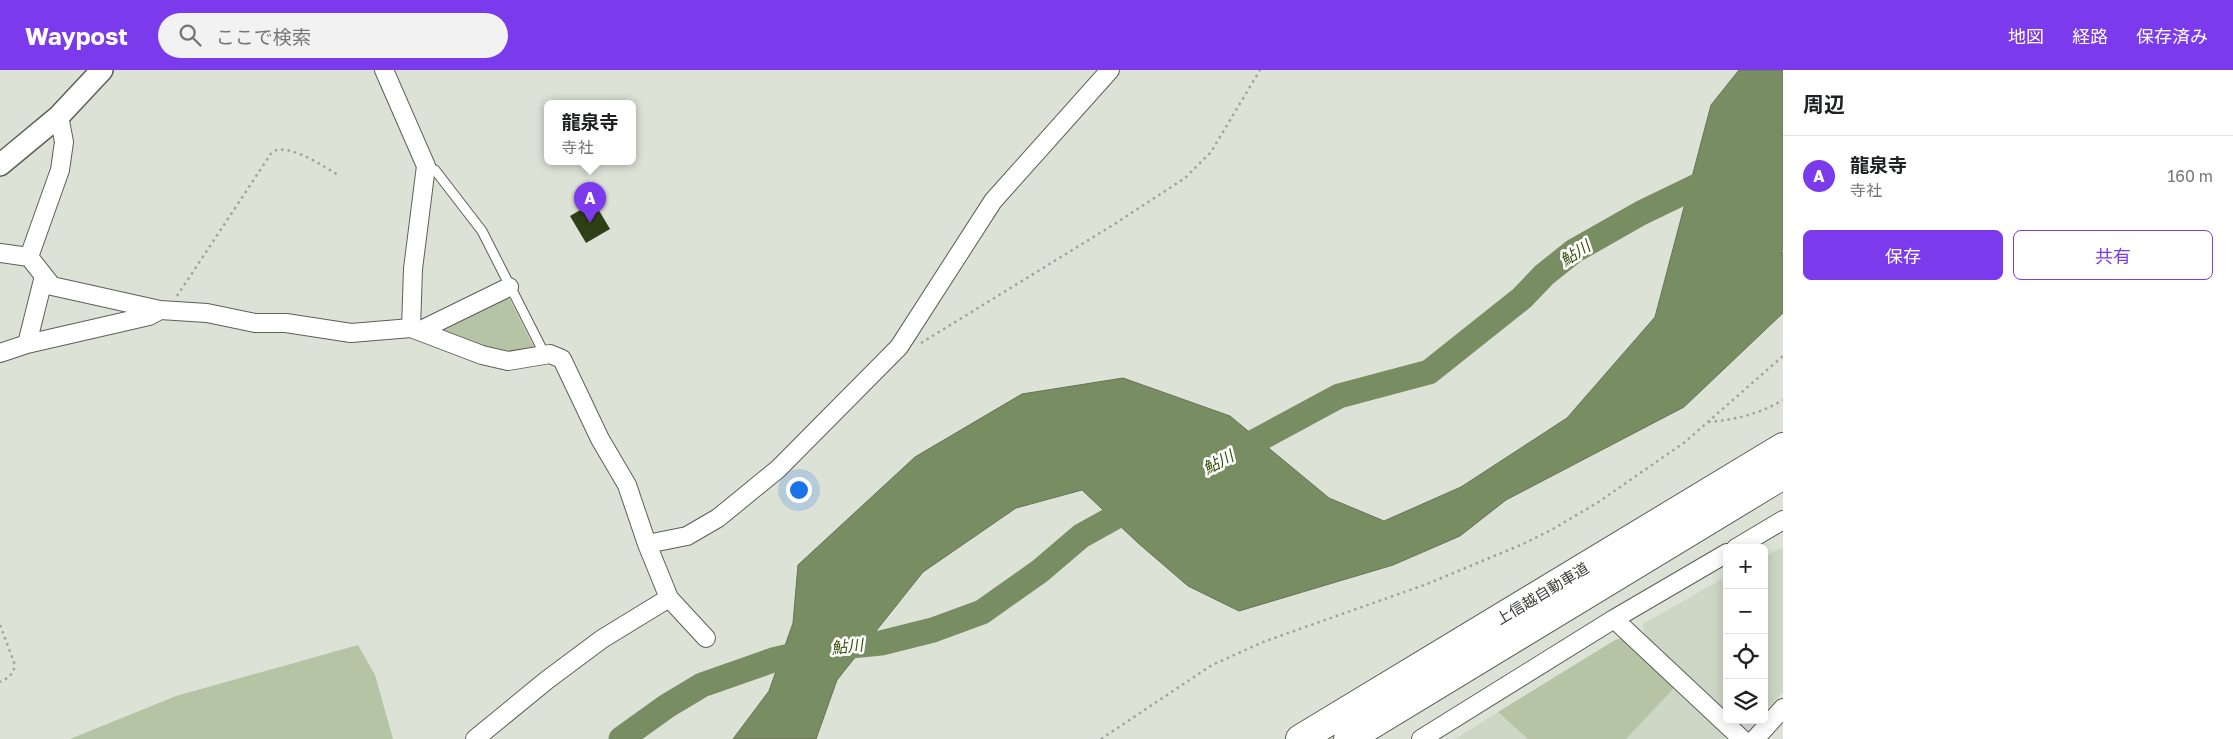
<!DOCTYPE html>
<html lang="ja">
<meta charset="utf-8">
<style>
body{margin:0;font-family:"Golos Text","Noto Sans JP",sans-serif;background:#f2f2f2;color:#202124}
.controls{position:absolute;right:15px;bottom:15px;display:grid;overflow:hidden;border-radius:8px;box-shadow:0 2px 12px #0003}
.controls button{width:45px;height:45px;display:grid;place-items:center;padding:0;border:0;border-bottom:1px solid #e0e0e0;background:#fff;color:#202124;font:25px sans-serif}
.you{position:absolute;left:798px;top:419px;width:18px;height:18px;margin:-12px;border:4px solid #fff;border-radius:50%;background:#1a73e8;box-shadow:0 0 0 8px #1a73e833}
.badge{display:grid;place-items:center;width:32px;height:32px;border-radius:50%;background:#7c3aed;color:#fff;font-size:16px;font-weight:700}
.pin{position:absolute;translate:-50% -41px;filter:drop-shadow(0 1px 2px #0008)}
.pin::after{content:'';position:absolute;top:26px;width:18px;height:15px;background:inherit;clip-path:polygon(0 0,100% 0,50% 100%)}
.popup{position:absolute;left:544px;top:30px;width:92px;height:65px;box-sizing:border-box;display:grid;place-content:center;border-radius:8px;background:#fff;filter:drop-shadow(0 1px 4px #0005);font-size:16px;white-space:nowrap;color:#757577}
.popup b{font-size:19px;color:#202124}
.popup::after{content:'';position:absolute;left:50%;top:100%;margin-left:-10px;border:10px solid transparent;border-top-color:#fff}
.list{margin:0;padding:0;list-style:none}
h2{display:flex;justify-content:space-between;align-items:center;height:65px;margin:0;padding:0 20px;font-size:21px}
h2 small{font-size:16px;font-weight:400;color:#757577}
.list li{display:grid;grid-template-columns:32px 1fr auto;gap:15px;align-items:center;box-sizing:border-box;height:80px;padding:0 20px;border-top:1px solid #e0e0e0}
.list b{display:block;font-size:19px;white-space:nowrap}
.list p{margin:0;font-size:16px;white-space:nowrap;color:#757577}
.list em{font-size:16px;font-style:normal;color:#757577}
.actions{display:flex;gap:10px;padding:15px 20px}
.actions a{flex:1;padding:11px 0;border:1px solid #7c3aed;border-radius:8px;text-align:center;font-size:18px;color:#7c3aed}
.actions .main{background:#7c3aed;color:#fff}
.icon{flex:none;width:28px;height:28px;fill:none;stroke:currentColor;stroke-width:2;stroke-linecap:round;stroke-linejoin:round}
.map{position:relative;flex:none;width:1783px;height:669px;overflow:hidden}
header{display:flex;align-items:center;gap:30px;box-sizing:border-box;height:70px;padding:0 25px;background:#7c3aed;color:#fff}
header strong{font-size:24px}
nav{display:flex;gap:28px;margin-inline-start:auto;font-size:18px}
.search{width:350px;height:45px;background:#f2f2f2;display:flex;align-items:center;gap:12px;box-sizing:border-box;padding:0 18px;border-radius:28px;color:#757577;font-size:19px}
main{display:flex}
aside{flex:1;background:#fff}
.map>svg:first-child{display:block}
</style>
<header>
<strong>Waypost</strong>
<div class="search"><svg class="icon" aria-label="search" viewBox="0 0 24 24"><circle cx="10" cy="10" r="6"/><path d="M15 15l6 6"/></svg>ここで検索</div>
<nav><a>地図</a><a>経路</a><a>保存済み</a></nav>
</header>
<main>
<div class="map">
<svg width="1783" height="669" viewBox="0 0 1783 669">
<rect width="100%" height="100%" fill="#dde2d7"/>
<!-- built -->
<path fill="#ced7c5" d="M1781 478H1783V622L1764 642V487Z
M1727 506V645L1644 567 1643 554Z
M1675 617 1725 663 1724 669H1626Z
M1498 642 1528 669H1455Z"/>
<!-- green -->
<path fill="#b5c4a4" d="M508 226 535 279 505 285 435 260Z
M1622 568 1675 617 1626 669H1528L1498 642 1615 570Z
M358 575 375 605 393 669H70L176 626Z"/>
<!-- water -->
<path fill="#798d62" stroke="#667455" d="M1739 0H1783V178L1781 183 1783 182V243L1684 337 1506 430 1460 466 1393 495 1239 541 1188 516 1138 473 1082 420 1016 438 923 502 837 610 816 669H733L769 621 793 553 798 495 915 387 1022 324 1123 308 1230 346 1329 428 1384 451 1461 417 1567 348 1655 247 1711 35Z"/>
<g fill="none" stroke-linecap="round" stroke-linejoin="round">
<!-- river -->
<path stroke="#798d62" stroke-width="25" d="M1228 386 1339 326 1429 302 1522 228 1544 205 1574 181 1641 143 1699 115 1717 102
M621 669 667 636 702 615 773 590 820 579 881 573 933 560 982 542 1040 501 1081 466 1142 432"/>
</g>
<!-- building -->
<path fill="#2f4017" d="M594 132 610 159 586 173 570 146Z"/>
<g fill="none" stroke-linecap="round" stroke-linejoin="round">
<!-- service casing -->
<g stroke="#5c6057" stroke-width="11">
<path id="service" d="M426 96 435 100 482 161 545 285"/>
</g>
<!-- minor casing -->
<g stroke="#5c6057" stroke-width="20">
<path id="minor" d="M384 0 426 96 413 199 411 258
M0 183 29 187 52 216 160 240 207 243 255 253H286L351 263 411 258 482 285 508 291 550 284 562 289 600 369 627 415 647 474 669 528 706 568
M29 187 60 100 64 72 59 46
M419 261 509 217
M27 274 44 206
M0 283 27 274 149 246 160 240
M647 474 687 466 718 448 778 399 899 277 993 131 1110 0
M1736 478 1783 450
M1614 549 1742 669
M475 669 547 610 602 569 669 528
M1421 669 1614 549 1727 483
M1755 669 1783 638"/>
</g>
<!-- tertiary casing -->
<g stroke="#5c6057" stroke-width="24">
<path id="tertiary" d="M0 95 59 46 102 0"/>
</g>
<!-- motorway casing -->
<g stroke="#5c6057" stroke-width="30">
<path id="motorway" d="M1300 669 1783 377
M1348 669 1783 405"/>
</g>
<!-- path -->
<path stroke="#a0a59c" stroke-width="2.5" stroke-dasharray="2.5 4" stroke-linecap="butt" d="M177 226 272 82C289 72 324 97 340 106
M921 273 1113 155 1185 108 1211 82 1260 0
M1708 352C1735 350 1759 344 1783 330
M0 555 15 595C13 605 8 608 0 612
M1101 669 1212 595 1263 572 1427 514 1523 474 1553 459 1597 433 1685 372 1783 286"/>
<!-- service -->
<use href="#service" stroke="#fff" stroke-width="9"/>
<!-- minor -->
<use href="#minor" stroke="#fff" stroke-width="18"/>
<!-- tertiary -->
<use href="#tertiary" stroke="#fff" stroke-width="21"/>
<!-- motorway -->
<use href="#motorway" stroke="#fff" stroke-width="28"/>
</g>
<g text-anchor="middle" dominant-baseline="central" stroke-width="5" stroke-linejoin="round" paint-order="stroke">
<!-- street labels -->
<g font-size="15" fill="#383b36" stroke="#fff">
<text transform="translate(1542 523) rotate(-31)">上信越自動車道</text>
</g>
<!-- water labels -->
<g font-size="16" font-style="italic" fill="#38520d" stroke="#fff">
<text transform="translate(1575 183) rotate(-33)">鮎川</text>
<text transform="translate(1218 392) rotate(-28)">鮎川</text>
<text transform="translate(847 576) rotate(-6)">鮎川</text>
</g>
</g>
</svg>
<div class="controls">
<button>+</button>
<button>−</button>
<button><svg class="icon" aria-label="locate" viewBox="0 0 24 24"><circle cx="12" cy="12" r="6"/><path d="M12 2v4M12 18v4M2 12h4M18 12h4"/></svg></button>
<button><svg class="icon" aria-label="layers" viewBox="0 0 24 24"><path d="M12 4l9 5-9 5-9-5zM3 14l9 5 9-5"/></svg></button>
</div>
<div class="you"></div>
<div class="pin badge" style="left:590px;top:153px">A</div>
<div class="popup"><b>龍泉寺</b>寺社</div>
</div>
<aside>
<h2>周辺<small></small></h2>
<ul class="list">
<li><span class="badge">A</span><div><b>龍泉寺</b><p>寺社</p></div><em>160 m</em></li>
</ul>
<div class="actions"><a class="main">保存</a><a>共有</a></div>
</aside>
</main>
